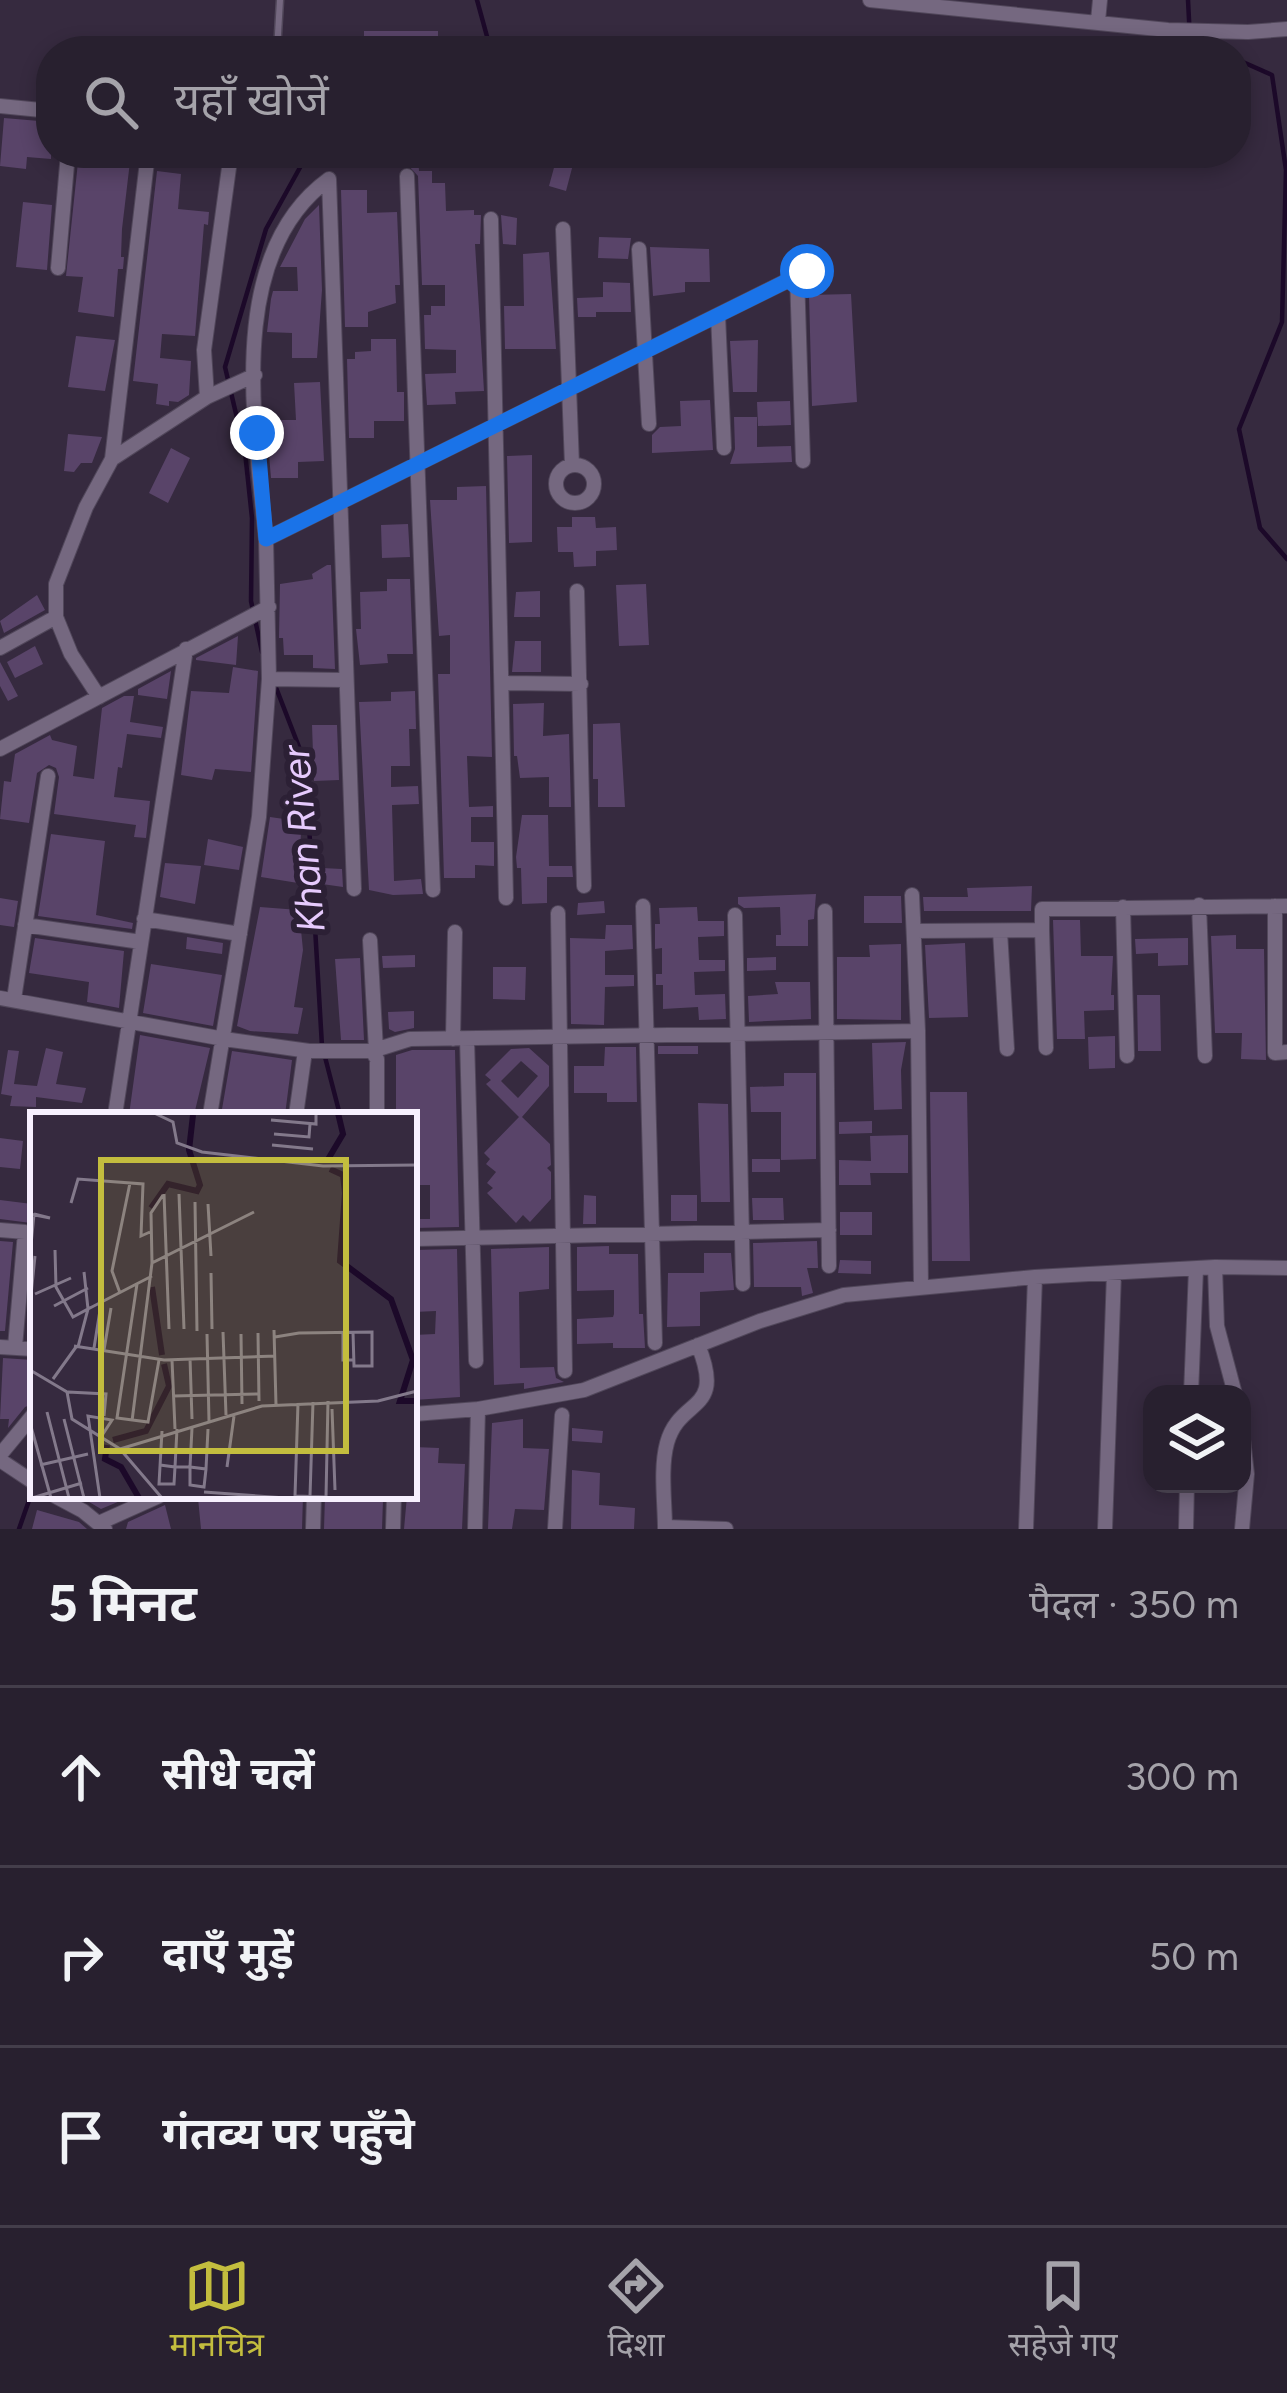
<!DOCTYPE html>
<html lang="hi">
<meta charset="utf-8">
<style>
body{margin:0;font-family:Figtree,"Noto Sans Devanagari",sans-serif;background:#302837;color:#f1f3f6}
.controls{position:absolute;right:36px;bottom:36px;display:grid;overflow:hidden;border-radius:24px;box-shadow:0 6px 18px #0003}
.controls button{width:108px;height:108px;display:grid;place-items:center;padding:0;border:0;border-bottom:3px solid #443e4b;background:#28202f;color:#f1f3f6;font:60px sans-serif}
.stop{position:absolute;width:36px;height:36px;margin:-27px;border:9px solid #1a73e8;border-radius:50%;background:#fff}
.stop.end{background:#1a73e8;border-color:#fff;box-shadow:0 3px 12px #0008}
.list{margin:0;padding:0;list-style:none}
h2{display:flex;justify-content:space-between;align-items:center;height:156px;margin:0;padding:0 48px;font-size:51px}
h2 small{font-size:39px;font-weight:400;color:#a5a3aa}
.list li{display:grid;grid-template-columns:78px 1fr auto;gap:36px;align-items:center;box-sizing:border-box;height:180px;padding:0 48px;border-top:3px solid #443e4b}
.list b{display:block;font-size:45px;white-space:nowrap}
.list em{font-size:39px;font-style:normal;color:#a5a3aa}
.icon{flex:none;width:66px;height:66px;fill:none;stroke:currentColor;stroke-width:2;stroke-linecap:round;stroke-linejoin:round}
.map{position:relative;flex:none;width:1287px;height:1529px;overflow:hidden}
.search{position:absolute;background:#28202f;box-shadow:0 6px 18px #0003;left:36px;right:36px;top:36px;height:132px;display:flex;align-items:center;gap:30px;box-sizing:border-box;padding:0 42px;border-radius:48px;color:#a5a3aa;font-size:45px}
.sheet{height:696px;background:#28202f}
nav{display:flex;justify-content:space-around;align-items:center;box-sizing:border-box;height:168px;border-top:3px solid #443e4b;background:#28202f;font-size:33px;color:#a5a3aa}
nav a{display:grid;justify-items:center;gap:6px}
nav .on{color:#c3bd3e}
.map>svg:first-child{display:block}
</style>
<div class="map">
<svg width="1287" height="1529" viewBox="0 0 1287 1529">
<rect width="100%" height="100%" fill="#362a3f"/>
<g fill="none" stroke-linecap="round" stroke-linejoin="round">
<!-- stream -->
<path stroke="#1c0929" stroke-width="4.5" d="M477 0 491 51
M1188 0 1190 39 1217 51
M1236 59 1272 75 1286 170 1282 322 1239 429 1260 528 1287 559
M486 153 506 161 510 153
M262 652 251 601 252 518 245 452 225 367 266 229 308 153
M275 685 299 747 308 808 322 1046
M325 1057 340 1115
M19 1529 33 1489"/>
</g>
<!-- building -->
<path fill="#594469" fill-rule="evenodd" d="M364 31H438V51H364Z
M4 118 51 122V159L27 157 26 169 0 166Z
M102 153H131L122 229 121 257H124L123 269H118L114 317 78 312 83 277 66 276 78 162 101 164Z
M182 153H215L214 166 182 164Z
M408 153H418L419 171H432V183H445L446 211 474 210V215H481L480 244H475L484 391 455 392 456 404 427 405 425 374 456 373V350L425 349 424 315H431V306H445V285H422L418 176 408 165Z
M558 153H576L566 191 549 186Z
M157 171 181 174 178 209 209 212 208 225 204 224 195 336 162 334 160 358 191 361 189 395 178 402 169 401V406L156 404 158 384 133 381Z
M341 190H367V213L397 212 400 285H395L396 303 368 312V327H345Z
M23 202 52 205 47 270 16 267Z
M319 205 322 290 317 358H292V333L267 332 271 299 273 291H298L297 267H280L305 219Z
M501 215 517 218 516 245 503 244Z
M599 237 631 238 628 259 598 258Z
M650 247 709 249 710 282H685V292L653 296Z
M549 252 556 349H505L504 306H524L523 254Z
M603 282 630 283 631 312H596V317H578L577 298 603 297Z
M851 294 857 402 812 406 809 295Z
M76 336 115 340 105 391 68 387Z
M371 339H396L397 392H404V421H374V438H349L347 359H355V352L371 351Z
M758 340 757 392H733L730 341Z
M320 382 324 461 298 462V478H271L266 420H296L294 383Z
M710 400 713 450 652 453V435L660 427 681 426 680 401Z
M790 401 791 425 758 426 757 402Z
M734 417H757V447L791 446 792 462 730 464 735 449Z
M68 434 102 437 92 463H81L74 472 64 471Z
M171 448 190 458 168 503 149 493Z
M532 455V542L509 543 507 456Z
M486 486 492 757 467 756 469 807 493 806V817H471V842H494V866L475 865V878H444L438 674H450V635L439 636 430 500H457V487Z
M572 517H595L596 528 616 527 617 550 596 551V566L574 567 573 552H558L557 527H572Z
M408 524 410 557 382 558 381 525Z
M327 565H331L335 669 313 668V655H284L283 638H279L280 584 313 579 312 574Z
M387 579H410L413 654H387L388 663 360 665 356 629H361L360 592 387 591Z
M646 584 649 645 619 646 616 585Z
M540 591V617H514L516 592Z
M37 595 45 610 4 633 0 621Z
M238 636 236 665 196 660V658Z
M515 641H541V672H512Z
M35 646 43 664 15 678 7 662Z
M0 662 18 696 8 701 0 686Z
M233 667 258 671 251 772 215 769 212 780 181 775 191 691 229 693Z
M171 671 167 699 138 695V689Z
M415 691 416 729H409L410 766H391V787L418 786 419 804 392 805 394 881 421 879 423 894 393 895 369 890 359 702 391 701V692Z
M124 696H134L130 722 163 727 161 738 127 734 122 768 118 767 114 797 150 801 146 838 134 837 136 825 54 814 59 777 56 768 49 765 37 773 29 823 0 819 4 781 11 782 15 754 50 735 52 740 77 746 73 776 94 779 102 708Z
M544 703 543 736 569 734 571 807H549V777L520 778 517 756H514L513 704Z
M620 723 625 807H598V779H593V724Z
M312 725H337L339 780 314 781Z
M522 815H548L549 866H572L573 877H547V903L522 904 521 868H517L516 857Z
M270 817 305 822 301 833 298 883 261 877Z
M51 834 105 841 96 915 133 923 132 929 38 916Z
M208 839 243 847 239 870 204 865Z
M165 863 201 866 195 904 160 897Z
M322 868 342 869 343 887 322 884Z
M1032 886 1031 911H924L923 897H968L967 888Z
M816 894 814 919 808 920V946H776V935H781L780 907 744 908 738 904V897Z
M864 896H901L902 923H864Z
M0 898 18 901 14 927 0 925Z
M604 901 605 913 577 915 578 903Z
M260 907 299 910 303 950 294 1007 303 1008 298 1034 250 1031 237 1026Z
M697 907 698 921H724V936L698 937 699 960H725V971L694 972 695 995 725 994 726 1019 699 1020 698 1007 663 1009V985H656V974H662V948L655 949V924H660L659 908Z
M1053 920H1080L1081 956H1113L1111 995H1114V1010L1084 1011 1085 1039H1057Z
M606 925H632L633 949 605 951V975H634V986L605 987 604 1025 571 1024 570 938 605 939Z
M1236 935V949H1264L1266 1060 1241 1059 1242 1033H1215L1211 936Z
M187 937 223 943 222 954 186 949Z
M35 938 124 951 119 1008 87 1002 89 982 29 973Z
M1188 938V965L1158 966V953L1136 954 1135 939Z
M965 943 968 1017 929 1018 925 945Z
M901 944V1020L837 1019V957H870L869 945Z
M415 955V967L383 968 382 956Z
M776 957V970L747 971V958Z
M360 958 364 1040H341L335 959Z
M151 964 222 975 213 1026 143 1013Z
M493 967H526L525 1000 493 999Z
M775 982H810L811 1019 749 1022 748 996 778 994Z
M1137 995H1160L1161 1051H1138Z
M414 1011V1028L395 1032 389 1029 388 1012Z
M140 1035 210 1048 194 1115H129Z
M1115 1036V1068L1089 1069 1088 1037Z
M906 1042 901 1070 902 1109 874 1110 872 1043Z
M658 1046H698V1054H658Z
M605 1047H636L637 1102H607V1093H574V1066H604Z
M46 1048 63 1052 56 1084 86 1088 82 1103 36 1097V1107L10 1106 12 1096 1 1094 8 1050 19 1051 14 1084 37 1086Z
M529 1048 549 1066V1086L522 1117 550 1144 551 1165 547 1168 551 1172V1199L530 1222 523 1215 516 1223 487 1193 493 1188 487 1183 496 1172 486 1164 490 1159 484 1153 519 1117 486 1084 491 1080 485 1075 511 1049ZM521 1061 538 1076 518 1098 501 1081Z
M412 1050H455L459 1227 414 1228V1219H430V1185H414V1115H396V1055Z
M232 1051 292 1060 285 1115H221Z
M784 1073H816V1159L781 1160V1112H751L750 1087 784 1086Z
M930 1092H967L970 1261H932Z
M698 1103 728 1104 730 1202H701Z
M872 1121V1133L839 1134V1122Z
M908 1135V1173H870L871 1185H839V1160L871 1161 870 1136Z
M0 1138 23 1141 20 1169 0 1167Z
M752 1159H780V1172H752Z
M584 1195 596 1196V1224H583Z
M671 1195H697V1221H671Z
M752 1198H783L784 1220H753Z
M0 1200 32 1204 31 1223 0 1219Z
M840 1212H872V1235H840Z
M0 1241 13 1242 5 1331H0Z
M817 1241 818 1268H807L813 1293 802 1296 801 1287H754L753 1243Z
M609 1246V1254H638L639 1314H643L645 1348H613V1343L577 1344V1319L613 1317 614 1314V1290L577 1291V1247Z
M549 1247V1289L519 1292 520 1368 554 1367 556 1378 564 1382 524 1389V1383L494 1385 491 1249Z
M457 1249 460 1397 414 1400V1335L435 1334 436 1311 414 1312V1250Z
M704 1253H731L734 1290 700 1292V1326L667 1327 668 1273H704Z
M840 1260 871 1261V1274L838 1273Z
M3 1358 33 1360V1404L25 1407 8 1428 9 1419H0Z
M523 1419V1448L549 1449 544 1510 515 1509 512 1529H488L492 1423Z
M572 1428 603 1431 602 1443 572 1441Z
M414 1447 439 1448 438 1463 465 1464 462 1529H404L407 1496H414Z
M572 1470 600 1473 599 1505 635 1508 634 1529H571Z
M79 1496H132L101 1509Z
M212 1496H303L302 1529H201L198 1498Z
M325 1496 383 1500 382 1529H324Z
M165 1505 171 1529H126L128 1522Z
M37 1510 79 1522 87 1529H32Z"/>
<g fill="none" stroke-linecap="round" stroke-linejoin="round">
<!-- service casing -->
<g stroke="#51475a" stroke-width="9">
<path id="service" d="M277 51 280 0"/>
</g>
<!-- minor casing -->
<g stroke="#51475a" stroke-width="16">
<path id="minor" d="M870 0 1168 30 1248 32 1287 29
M1098 21 1100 0
M0 106 51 111
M231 153 204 350 207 397 255 375
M407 176 433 890
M329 179 354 889
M491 219 506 898
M563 229 572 465
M639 249 649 424
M58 268 68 153
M797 275 803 461
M718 315 724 448
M112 459 207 397
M556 484a19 19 0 1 1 38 0a19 19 0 1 1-38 0Z
M266 539C255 427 224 255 329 179
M577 591 584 886
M0 648 56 617
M269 679 344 680
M502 683 581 684
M99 697 71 654 56 617V584L86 507 112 459 148 153
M0 749 269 607
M912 895 918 1031 921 1287
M1199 905 1205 1056
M643 906 655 1343
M1275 906V1053L1287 1052
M1123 907 1127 1056
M825 911 829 1266
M558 913 565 1371
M735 915 743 1284
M144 919 240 934
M25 925 141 942
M1042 930 1046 1048
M914 931 1042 930V909L1287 906
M1000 931 1007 1049
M370 940 376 1050
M0 998 224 1039 309 1051H372L410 1039 918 1031
M14 999 48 776
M453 1039 455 932
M467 1039 476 1361
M372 1051 377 1059V1115
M115 1115 186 649
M210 1115 259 817 269 679 266 539 807 271
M296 1115 305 1051
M0 1230 25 1232 15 1347
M414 1239 829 1230
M1215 1267 1217 1326 1235 1394
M0 1347 33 1349
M1191 1394 1196 1269
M414 1414 478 1409 584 1390 760 1321 844 1295 1035 1277 1215 1267 1287 1268
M0 1455 33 1415
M0 1460 33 1482
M55 1496 83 1511 105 1529
M99 1523 159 1496
M665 1527 726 1529
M313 1529 314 1496
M393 1529 394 1496
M475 1529 478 1409
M555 1529 562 1415
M665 1529C665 1502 660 1469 667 1443 680 1396 726 1414 698 1345
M1026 1529 1035 1277
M1105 1529 1114 1273
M1186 1529 1187 1484
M1242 1529 1247 1474 1242 1431"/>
</g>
<!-- service -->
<use href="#service" stroke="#756880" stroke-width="6"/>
<!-- minor -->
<use href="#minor" stroke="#756880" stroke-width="14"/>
</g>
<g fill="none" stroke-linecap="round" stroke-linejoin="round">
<!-- route -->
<path stroke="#1a73e8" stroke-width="15" d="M257 433 266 539 807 271"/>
</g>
<g text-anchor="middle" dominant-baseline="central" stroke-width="12" stroke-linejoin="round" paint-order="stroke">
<!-- water labels -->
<g font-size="39" font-style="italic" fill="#e6cafd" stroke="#2c2035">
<text transform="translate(303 839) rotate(-95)">Khan River</text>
</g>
</g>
<!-- overview -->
<g transform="translate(30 1112)">
<rect width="387" height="387" fill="#362a3f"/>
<path fill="none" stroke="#1c0929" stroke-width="6" d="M297 49 313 22 308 1M300 57 313 63 315 81 310 149 361 187 383 248 370 289H387M121 96 138 72 167 79 170 73 159 38 163 3M122 175 132 243M83 328 116 319 139 274 134 252M77 333 75 347 91 355 109 386"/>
<path fill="none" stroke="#83798b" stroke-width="3" d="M124 1 143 10 147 31 172 40 293 54 387 53M241 8 286 12V1M244 22 279 25 280 12M242 33 283 37M134 82 139 217M149 82 154 217M165 90 167 219M41 91 48 67 113 72 111 124 120 120M178 92 181 144M0 102 20 106 4 102M25 138 26 175 43 205 58 197 48 235M0 143 4 102M122 151 121 101 133 83M54 160 58 197 122 164M181 161 182 217M107 172 87 306 118 310 129 248M90 181 82 159 100 71M5 182 41 166M0 193 5 144M24 194 58 176M244 218 246 293M193 220 196 303M313 220V248H324M228 221 229 289M177 222 179 309M211 222 212 292M245 225 269 221 342 220V254H324L323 220M44 234 134 248 246 244M64 236 71 192M74 238 81 196M160 246 162 307M142 248 145 317M0 258 37 280 42 307 90 337 132 386M23 267 46 235M38 280 76 282 74 304M143 284 229 282M268 291 265 384 296 385 298 289M302 297 305 378M17 300 39 386M34 307 54 386M102 309 122 151 224 100M0 311 21 386M132 319 129 372H144L145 355H160L162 316M90 337 232 294 348 289 387 279M198 338 263 340M10 353 58 342M130 353 145 355 147 317M197 355 204 304M176 357 174 375 160 373V355L176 357 178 317M174 380 256 386M280 384 283 290M2 386 52 371M70 386 58 304 82 308 71 325"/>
<path fill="#c3bd3e" fill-opacity="0.15" stroke="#c3bd3e" stroke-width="6" d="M71 48H316V339H71Z"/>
<rect width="387" height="387" fill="none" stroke="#f7f0fe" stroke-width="6"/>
</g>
</svg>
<div class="controls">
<button><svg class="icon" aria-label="layers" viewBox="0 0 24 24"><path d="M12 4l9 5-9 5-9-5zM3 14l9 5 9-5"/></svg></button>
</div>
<div class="stop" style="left:807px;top:271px"></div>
<div class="stop end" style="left:257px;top:433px"></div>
<div class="search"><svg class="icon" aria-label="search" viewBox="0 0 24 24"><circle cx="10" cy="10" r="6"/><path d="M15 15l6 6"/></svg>यहाँ खोजें</div>
</div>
<section class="sheet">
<h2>5 मिनट<small>पैदल · 350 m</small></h2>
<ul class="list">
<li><svg class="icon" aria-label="ahead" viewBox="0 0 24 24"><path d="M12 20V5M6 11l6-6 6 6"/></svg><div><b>सीधे चलें</b></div><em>300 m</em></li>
<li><svg class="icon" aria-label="right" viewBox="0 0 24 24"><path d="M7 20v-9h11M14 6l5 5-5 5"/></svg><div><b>दाएँ मुड़ें</b></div><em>50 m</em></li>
<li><svg class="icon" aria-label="arrive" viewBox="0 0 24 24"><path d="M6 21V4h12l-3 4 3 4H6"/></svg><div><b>गंतव्य पर पहुँचे</b></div></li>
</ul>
</section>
<nav>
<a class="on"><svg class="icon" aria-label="map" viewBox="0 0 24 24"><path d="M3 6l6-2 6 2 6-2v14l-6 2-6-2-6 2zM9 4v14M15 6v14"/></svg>मानचित्र</a>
<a><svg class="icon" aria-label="directions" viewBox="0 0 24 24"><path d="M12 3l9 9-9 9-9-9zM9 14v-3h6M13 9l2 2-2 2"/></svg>दिशा</a>
<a><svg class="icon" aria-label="saved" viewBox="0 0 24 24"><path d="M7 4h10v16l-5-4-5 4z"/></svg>सहेजे गए</a>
</nav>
